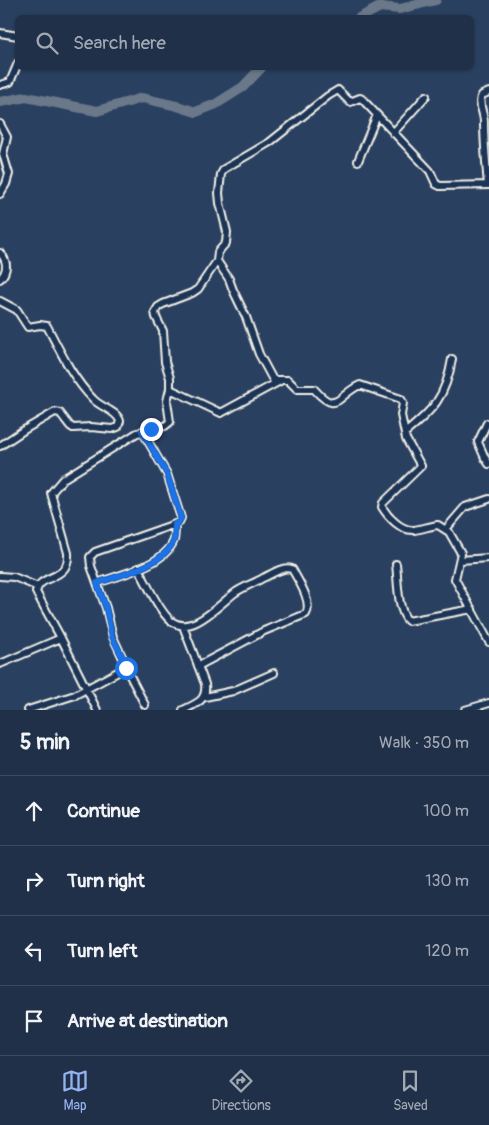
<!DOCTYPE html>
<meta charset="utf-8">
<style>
body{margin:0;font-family:Pangolin,sans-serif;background:#28384f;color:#f1f3f6}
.stop{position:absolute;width:15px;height:15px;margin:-11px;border:4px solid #1a73e8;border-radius:50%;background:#fff}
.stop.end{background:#1a73e8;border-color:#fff;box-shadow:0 1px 5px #0008}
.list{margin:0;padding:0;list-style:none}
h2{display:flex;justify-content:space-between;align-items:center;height:65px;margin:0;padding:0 20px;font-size:21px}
h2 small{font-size:16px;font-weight:400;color:#a2a9b4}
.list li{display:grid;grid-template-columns:32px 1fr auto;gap:15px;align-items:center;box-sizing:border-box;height:70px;padding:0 20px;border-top:1px solid #3d4b60}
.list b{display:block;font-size:19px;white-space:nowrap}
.list em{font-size:16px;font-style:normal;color:#a2a9b4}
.icon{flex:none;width:28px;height:28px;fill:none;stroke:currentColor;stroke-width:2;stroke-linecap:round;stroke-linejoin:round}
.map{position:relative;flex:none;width:489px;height:710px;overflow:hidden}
.search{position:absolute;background:#203048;box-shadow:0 1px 4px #0004;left:15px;right:15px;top:15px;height:55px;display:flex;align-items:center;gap:12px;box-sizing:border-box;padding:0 18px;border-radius:8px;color:#a2a9b4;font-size:19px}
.sheet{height:345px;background:#203048}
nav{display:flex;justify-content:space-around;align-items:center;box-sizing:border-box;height:70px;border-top:1px solid #3d4b60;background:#203048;font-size:14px;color:#a2a9b4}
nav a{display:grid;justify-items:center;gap:2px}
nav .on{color:#95b2f1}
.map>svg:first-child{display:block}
</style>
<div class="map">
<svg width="489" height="710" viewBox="0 0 489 710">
<rect width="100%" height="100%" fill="#2a4060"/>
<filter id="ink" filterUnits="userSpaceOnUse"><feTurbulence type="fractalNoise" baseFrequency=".02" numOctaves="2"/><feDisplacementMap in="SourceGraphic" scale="10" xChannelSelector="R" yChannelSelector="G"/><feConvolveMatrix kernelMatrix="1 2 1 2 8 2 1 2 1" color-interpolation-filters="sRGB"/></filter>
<g filter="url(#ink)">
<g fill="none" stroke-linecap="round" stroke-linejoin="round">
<!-- river -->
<path stroke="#6a788a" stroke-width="10" d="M359 18 380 7 400 9 436 0
M0 102 26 97 97 111 142 98 177 106 196 112 216 104 243 87 261 68"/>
<!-- street casing -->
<g stroke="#f4f1e8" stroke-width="10">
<path id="street" d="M0 33 18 36
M0 85 10 82 18 63
M0 124 7 137 3 154 9 174 6 184 0 194
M393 133 426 96
M358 161 377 115
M488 185C486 163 484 143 484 122 484 112 477 103 482 95L489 92
M0 253C8 261 8 271 0 279
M217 261 229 279 233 290 246 317 259 354 273 380H288L297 389H314C338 416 337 395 360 385L401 399 403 403 401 415 406 439 421 466 383 503 382 507C388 517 401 531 414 530 422 529 430 526 438 525L449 532 461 553 455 579 489 642
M0 301 17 310 28 327 40 325 47 326C60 351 73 379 93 399 100 407 117 411 120 421L118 427 112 429 91 427 73 428 70 426 60 413 55 412 24 430 0 446
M170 389 221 413 280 381
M487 423 478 442 485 458 489 464
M405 433C433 410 446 397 452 359
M446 529 465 507 489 499
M460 560 489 558
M396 564C398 579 397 610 408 621L472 609
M138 568C147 583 158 610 171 621 192 637 219 604 236 592 244 587 254 583 263 578 272 574 283 566 292 569 298 580 313 602 306 614L264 631 198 666
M0 576 14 577 38 587
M97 583C120 575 165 565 174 540 175 535 175 529 175 524
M61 638 36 592C39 573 70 582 68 553L51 493 63 479 137 433 165 426 170 422 167 401 170 389V378L165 362 163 331 156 317 155 312 158 307 163 304 192 293 198 289 217 261 218 252 226 243 227 232 220 203 219 193 221 174 224 169 270 142 328 96 338 90 350 102 360 98 362 99 430 171 436 184 440 186 489 185
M0 664 61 638 97 710
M126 668 145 705
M205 697 233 691 274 673
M28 710 75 695 127 667 113 637 106 608 91 566 90 557 95 552 175 524 179 522 181 518 167 474 142 431
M183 710C197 703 207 701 205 684L183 626
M465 710 489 703"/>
</g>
<!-- street -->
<use href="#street" stroke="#1d3557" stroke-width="6"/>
</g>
</g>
<g fill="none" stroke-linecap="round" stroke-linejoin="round" filter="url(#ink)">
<!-- route -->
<path stroke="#1a73e8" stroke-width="6" d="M126 668 127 665 112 637 106 608 97 583C120 575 165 565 174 540 175 535 175 529 175 524L179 522 181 518 167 474 142 431 151 429"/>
</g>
</svg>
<div class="stop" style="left:126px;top:668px"></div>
<div class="stop end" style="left:151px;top:429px"></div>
<div class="search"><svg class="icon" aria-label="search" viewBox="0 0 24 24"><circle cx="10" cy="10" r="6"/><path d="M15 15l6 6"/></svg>Search here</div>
</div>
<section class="sheet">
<h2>5 min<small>Walk · 350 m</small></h2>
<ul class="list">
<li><svg class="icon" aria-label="ahead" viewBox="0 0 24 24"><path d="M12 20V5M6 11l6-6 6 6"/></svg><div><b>Continue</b></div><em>100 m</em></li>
<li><svg class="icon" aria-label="right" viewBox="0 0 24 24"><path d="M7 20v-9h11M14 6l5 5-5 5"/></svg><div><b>Turn right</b></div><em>130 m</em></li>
<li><svg class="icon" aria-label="left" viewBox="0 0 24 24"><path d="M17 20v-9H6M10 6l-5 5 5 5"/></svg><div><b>Turn left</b></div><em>120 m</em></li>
<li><svg class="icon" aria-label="arrive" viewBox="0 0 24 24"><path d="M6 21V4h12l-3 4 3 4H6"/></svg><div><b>Arrive at destination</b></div></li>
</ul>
</section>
<nav>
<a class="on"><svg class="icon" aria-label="map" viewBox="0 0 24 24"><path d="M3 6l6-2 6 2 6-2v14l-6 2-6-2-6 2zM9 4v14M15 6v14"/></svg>Map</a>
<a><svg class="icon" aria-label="directions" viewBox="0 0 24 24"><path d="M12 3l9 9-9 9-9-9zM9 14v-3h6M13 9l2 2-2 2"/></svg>Directions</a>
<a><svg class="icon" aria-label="saved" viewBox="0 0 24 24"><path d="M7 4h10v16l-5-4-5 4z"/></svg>Saved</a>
</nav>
